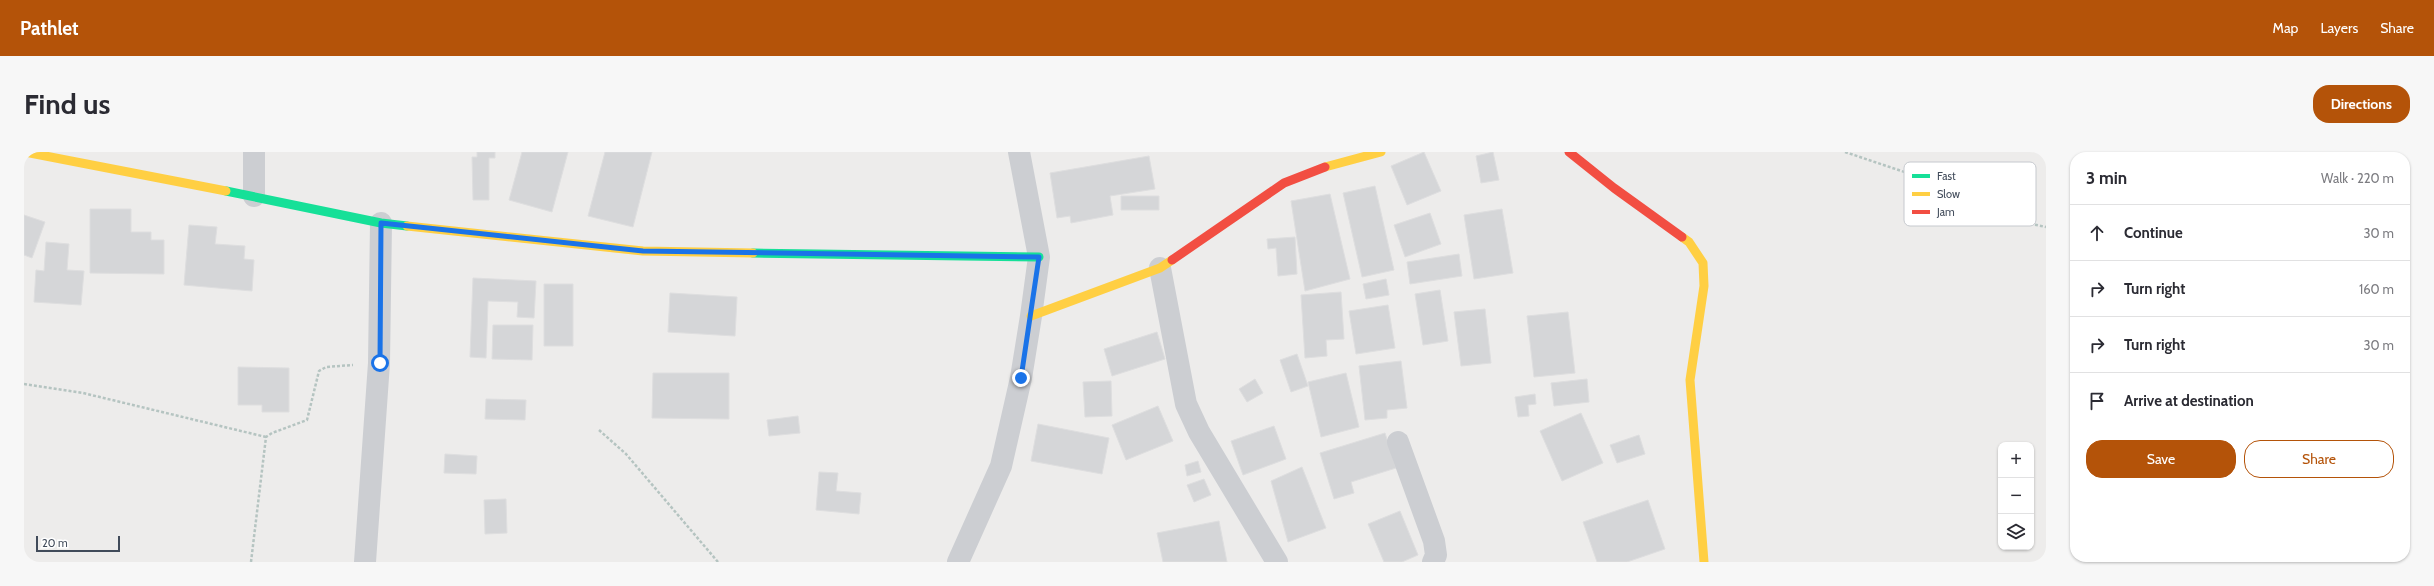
<!DOCTYPE html>
<meta charset="utf-8">
<style>
body{margin:0;font-family:Cabin,sans-serif;background:#f7f7f7;color:#2b2b33}
.controls{position:absolute;right:12px;bottom:12px;display:grid;overflow:hidden;border-radius:8px;box-shadow:0 1px 3px #0004}
.controls button{width:36px;height:36px;display:grid;place-items:center;padding:0;border:0;border-bottom:1px solid #e1e1e2;background:#fff;color:#2b2b33;font:20px sans-serif}
.scale{position:absolute;left:12px;bottom:10px;width:84px;box-sizing:border-box;padding-left:4px;border:2px solid #414b5a;border-top:0;font-size:11px;line-height:14px;white-space:nowrap;color:#414b5a;-webkit-text-stroke:3px #fff;paint-order:stroke}
.stop{position:absolute;width:12px;height:12px;margin:-9px;border:3px solid #1a73e8;border-radius:50%;background:#fff}
.stop.end{background:#1a73e8;border-color:#fff;box-shadow:0 1px 4px #0008}
.list{margin:0;padding:0;list-style:none}
h2{display:flex;justify-content:space-between;align-items:center;height:52px;margin:0;padding:0 16px;font-size:17px}
h2 small{font-size:13px;font-weight:400;color:#7c7c81}
.list li{display:grid;grid-template-columns:26px 1fr auto;gap:12px;align-items:center;box-sizing:border-box;height:56px;padding:0 16px;border-top:1px solid #e1e1e2}
.list b{display:block;font-size:15px;white-space:nowrap}
.list em{font-size:13px;font-style:normal;color:#7c7c81}
.actions{display:flex;gap:8px;padding:12px 16px}
.actions a{flex:1;padding:9px 0;border:1px solid #b45309;border-radius:16px;text-align:center;font-size:14px;color:#b45309}
.actions .main{background:#b45309;color:#fff}
.icon{flex:none;width:22px;height:22px;fill:none;stroke:currentColor;stroke-width:2;stroke-linecap:round;stroke-linejoin:round}
.map{position:relative;flex:none;width:2022px;height:410px;overflow:hidden;border-radius:16px}
header{display:flex;align-items:center;gap:24px;box-sizing:border-box;height:56px;padding:0 20px;background:#b45309;color:#fff}
header strong{font-size:19px}
nav{display:flex;gap:22px;margin-inline-start:auto;font-size:14px}
.intro{display:flex;align-items:center;justify-content:space-between;box-sizing:border-box;height:96px;padding:0 24px}
h1{margin:0;font-size:28px}
.button{padding:10px 18px;border-radius:16px;background:#b45309;color:#fff;font-size:14px;font-weight:700}
main{display:flex;gap:24px;padding:0 24px}
aside{flex:1;background:#fff;border-radius:16px;box-shadow:0 1px 3px #0004}
.map>svg:first-child{display:block}
</style>
<header>
<strong>Pathlet</strong>
<nav><a>Map</a><a>Layers</a><a>Share</a></nav>
</header>
<div class="intro"><h1>Find us</h1><a class="button">Directions</a></div>
<main>
<div class="map">
<svg width="2022" height="410" viewBox="0 0 2022 410">
<rect width="100%" height="100%" fill="#edeceb"/>
<!-- building -->
<path fill="#d5d6d8" stroke="#dededf" d="M453 0H471V6H465V48H449L448 5H453Z
M498 0H544L528 60 485 48Z
M581 0H628L609 75 564 64Z
M1400 0 1417 39 1383 53 1367 14Z
M1469 0 1475 28 1457 31 1452 4Z
M1125 4 1131 37 1086 44 1089 63 1047 71 1046 64 1033 66 1026 21Z
M1351 34 1370 118 1338 125 1319 41Z
M1306 42 1326 127 1281 139 1267 49Z
M1097 44H1135V58H1097Z
M66 57H107V80H127V88H140V122L66 121Z
M1478 57 1489 121 1450 127 1440 63Z
M1406 61 1417 92 1381 105 1370 73Z
M0 63 21 70 8 106 0 103Z
M165 73 193 75 191 92 221 94 220 107 230 108 228 139 160 133Z
M1271 85 1273 122 1254 124 1252 96 1244 97 1243 87Z
M22 90 45 92 43 118 60 119 57 153 10 150 12 118 20 119Z
M1435 102 1438 124 1386 132 1383 110Z
M449 126 512 129 510 166 493 165 494 150 464 149 462 206 446 205Z
M1362 127 1365 143 1342 147 1339 132Z
M520 132H549V194H520Z
M1416 138 1424 189 1399 193 1391 142Z
M1317 140 1320 187 1302 188 1303 204 1281 206 1277 143Z
M646 141 713 145 711 184 644 180Z
M1364 153 1371 196 1332 202 1325 159Z
M1461 157 1467 211 1437 214 1430 160Z
M1544 160 1551 221 1510 225 1503 164Z
M469 173H509L508 208 468 207Z
M1133 180 1141 207 1088 224 1080 197Z
M1273 202 1284 234 1267 240 1256 208Z
M1377 209 1383 256 1363 258V266L1341 268 1335 214Z
M214 215 265 216V260H238V253H214Z
M629 221H705V267L628 266Z
M1322 221 1335 275 1297 285 1284 230Z
M1231 227 1239 241 1223 250 1215 237Z
M1563 227 1565 250 1530 254 1527 231Z
M1087 229 1088 264 1061 265 1059 230Z
M1511 242 1512 252 1504 253 1505 264 1494 265 1491 245Z
M462 247 502 248 501 268 461 267Z
M1134 254 1149 289 1102 308 1088 273Z
M1557 261 1579 311 1538 329 1516 279Z
M774 264 776 281 745 284 743 268Z
M1014 272 1085 286 1078 322 1007 309Z
M1250 274 1262 307 1219 323 1207 289Z
M1361 281 1372 316 1327 330 1330 341 1310 347 1296 301Z
M1615 283 1621 302 1593 311 1586 293Z
M421 302 453 304 452 322 420 321Z
M1174 309 1177 320 1163 324 1161 313Z
M1278 315 1302 376 1264 390 1247 329Z
M795 320 814 321 812 339 837 341 835 362 792 358Z
M1180 327 1187 343 1170 350 1163 333Z
M482 347 483 381 461 382 460 348Z
M1624 348 1641 397 1603 410H1573L1559 370Z
M1376 359 1394 403 1378 410H1360L1344 372Z
M1195 369 1203 410H1139L1133 381Z"/>
<g fill="none" stroke-linecap="round" stroke-linejoin="round">
<!-- path -->
<path stroke="#b5c4c1" stroke-width="2.5" stroke-dasharray="3 2" stroke-linecap="butt" d="M1821 0 1928 36 1951 53 1983 67 2022 75
M0 232 59 241 242 285
M575 278 602 302 694 410
M227 410 242 285 248 281 283 268 295 219 302 215 329 213"/>
<!-- street -->
<path stroke="#ccced2" stroke-width="22" d="M230 44V0
M1136 116 1162 252 1175 280 1253 410
M1374 290 1410 389 1412 403 1409 410
M341 410 355 211 357 71
M934 410 977 314 997 226 1007 164 1015 105 995 0"/>
<!-- fast -->
<path stroke="#16e098" stroke-width="9" d="M202 39 357 71 383 74
M729 101 1015 105"/>
<!-- slow -->
<path stroke="#ffcf43" stroke-width="9" d="M1 0 202 39
M1301 15 1357 0
M383 74 619 99 729 101
M1658 85 1665 90 1679 111 1680 134 1666 228 1680 410
M1007 164 1136 116 1148 108"/>
<!-- jam -->
<path stroke="#f24e42" stroke-width="9" d="M1545 0 1590 36 1658 85
M1148 108 1260 31 1301 15"/>
</g>
<g fill="none" stroke-linecap="round" stroke-linejoin="round">
<!-- route -->
<path stroke="#1a73e8" stroke-width="5" d="M356 211 357 71 619 99 1015 105 997 226"/>
</g>
<!-- legend -->
<rect x="1880" y="10" width="132" height="64" rx="6" fill="#fff" stroke="#c6c9ce" stroke-width="1"/>
<rect x="1888" y="22" width="18" height="4" fill="#16e098"/>
<rect x="1888" y="40" width="18" height="4" fill="#ffcf43"/>
<rect x="1888" y="58" width="18" height="4" fill="#f24e42"/>
<g font-size="11" fill="#414b5a">
<text x="1913" y="28">Fast</text>
<text x="1913" y="46">Slow</text>
<text x="1913" y="64">Jam</text>
</g>
</svg>
<div class="controls">
<button>+</button>
<button>−</button>
<button><svg class="icon" aria-label="layers" viewBox="0 0 24 24"><path d="M12 4l9 5-9 5-9-5zM3 14l9 5 9-5"/></svg></button>
</div>
<div class="scale">20 m</div>
<div class="stop" style="left:356px;top:211px"></div>
<div class="stop end" style="left:997px;top:226px"></div>
</div>
<aside>
<h2>3 min<small>Walk · 220 m</small></h2>
<ul class="list">
<li><svg class="icon" aria-label="ahead" viewBox="0 0 24 24"><path d="M12 20V5M6 11l6-6 6 6"/></svg><div><b>Continue</b></div><em>30 m</em></li>
<li><svg class="icon" aria-label="right" viewBox="0 0 24 24"><path d="M7 20v-9h11M14 6l5 5-5 5"/></svg><div><b>Turn right</b></div><em>160 m</em></li>
<li><svg class="icon" aria-label="right" viewBox="0 0 24 24"><path d="M7 20v-9h11M14 6l5 5-5 5"/></svg><div><b>Turn right</b></div><em>30 m</em></li>
<li><svg class="icon" aria-label="arrive" viewBox="0 0 24 24"><path d="M6 21V4h12l-3 4 3 4H6"/></svg><div><b>Arrive at destination</b></div></li>
</ul>
<div class="actions"><a class="main">Save</a><a>Share</a></div>
</aside>
</main>
